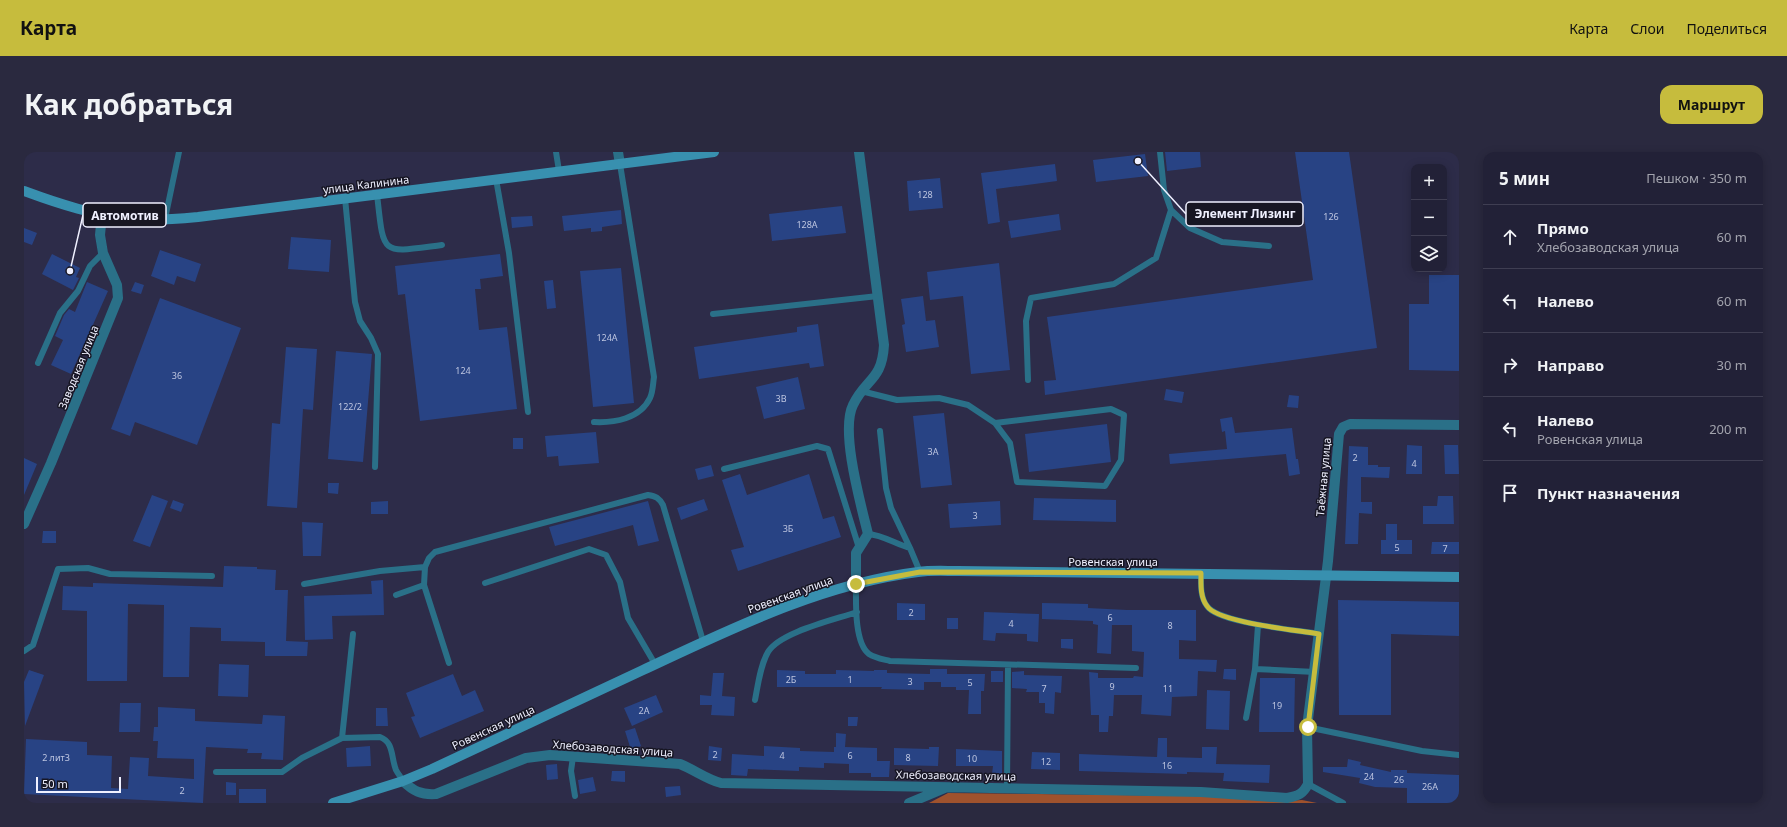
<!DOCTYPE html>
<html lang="ru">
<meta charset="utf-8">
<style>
body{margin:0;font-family:"Noto Sans",sans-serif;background:#2a293f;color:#f1f3f6}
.controls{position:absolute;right:12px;top:12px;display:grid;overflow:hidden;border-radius:8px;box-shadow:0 2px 10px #0003}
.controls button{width:36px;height:36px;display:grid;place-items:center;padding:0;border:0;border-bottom:1px solid #3f3e52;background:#222137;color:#f1f3f6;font:20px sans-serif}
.scale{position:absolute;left:12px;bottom:10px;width:85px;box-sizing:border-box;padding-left:4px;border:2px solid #eff0ff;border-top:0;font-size:11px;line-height:14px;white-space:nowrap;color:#eff0ff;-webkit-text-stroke:3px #171623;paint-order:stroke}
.stop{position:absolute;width:12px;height:12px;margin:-9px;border:3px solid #c6bc3d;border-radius:50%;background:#fff}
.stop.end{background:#c6bc3d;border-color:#fff;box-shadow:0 1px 4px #0008}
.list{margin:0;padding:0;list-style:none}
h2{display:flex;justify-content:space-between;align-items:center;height:52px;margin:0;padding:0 16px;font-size:17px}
h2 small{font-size:13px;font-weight:400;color:#a2a3ad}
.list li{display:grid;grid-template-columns:26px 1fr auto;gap:12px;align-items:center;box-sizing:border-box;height:64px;padding:0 16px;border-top:1px solid #3f3e52}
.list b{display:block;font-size:15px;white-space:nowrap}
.list p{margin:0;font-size:13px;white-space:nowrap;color:#a2a3ad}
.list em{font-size:13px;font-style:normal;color:#a2a3ad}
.icon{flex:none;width:22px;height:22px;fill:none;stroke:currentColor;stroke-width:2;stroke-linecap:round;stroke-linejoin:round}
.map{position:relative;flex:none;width:1435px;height:651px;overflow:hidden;border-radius:12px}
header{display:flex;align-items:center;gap:24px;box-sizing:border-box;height:56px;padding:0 20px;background:#c6bc3d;color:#111}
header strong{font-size:19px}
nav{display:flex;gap:22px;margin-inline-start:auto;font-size:14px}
.intro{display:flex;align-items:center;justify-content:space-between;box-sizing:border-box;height:96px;padding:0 24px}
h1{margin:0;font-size:28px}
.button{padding:10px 18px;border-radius:12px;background:#c6bc3d;color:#111;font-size:14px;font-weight:700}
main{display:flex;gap:24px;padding:0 24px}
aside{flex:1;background:#222137;border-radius:12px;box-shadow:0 2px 10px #0003}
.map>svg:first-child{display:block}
</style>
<header>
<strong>Карта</strong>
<nav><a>Карта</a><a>Слои</a><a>Поделиться</a></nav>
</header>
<div class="intro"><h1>Как добраться</h1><a class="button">Маршрут</a></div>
<main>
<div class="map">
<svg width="1435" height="651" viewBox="0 0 1435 651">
<rect width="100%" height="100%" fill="#2d2c49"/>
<!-- forest -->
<path fill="#9f522d" d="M924 641 1174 644 1264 649 1278 648 1293 651H905Z"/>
<!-- building -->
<path fill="#284384" d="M1141 0H1176L1177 15 1143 19Z
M1271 0H1325L1353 196 1021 243 1020 229 1032 228 1023 165 1289 128Z
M1121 2 1124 24 1072 30 1069 8Z
M1031 12 1033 29 972 37 976 70 964 72 957 21Z
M916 26 919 56 885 59 883 29Z
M818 54 822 81 748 89 745 62Z
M597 58 598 72 578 75V79L567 80V76L540 79 538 64Z
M1035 62 1037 78 987 86 984 69Z
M508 64 509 74 488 76 487 65Z
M0 76 13 81 8 93 0 90Z
M267 85 307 88 305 120 264 117Z
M136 98 177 112 171 130 153 124 150 133 127 124Z
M28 102 56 116 52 125 55 126 49 138 18 122Z
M476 102 479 124 456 127 457 137H451L455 178 483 175 493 257 396 269 381 142 374 143 371 114Z
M975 111 986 218 947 222 939 144 906 148 903 120Z
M597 116 610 251 569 255 556 119Z
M1405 123H1435V219L1385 218V152H1405Z
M529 128 532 156 523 157 520 129Z
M63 130 84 139 47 222 27 213 39 188 31 184 40 163 45 157 51 160Z
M111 130 120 133 117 142 107 139Z
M899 144 902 169 911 168 915 195 882 200 878 173 881 172 877 147Z
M136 146 217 176 173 293 111 270 106 284 87 277Z
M794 172 800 214 786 216 785 211 675 227 670 195 773 180V175Z
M262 195 293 197 289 258 279 257 273 356 243 354 248 271 256 272Z
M312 199 348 202 339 310 304 307Z
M774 225 781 257 740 267 732 235Z
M1142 237 1160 240 1158 251 1140 248Z
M1265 243 1275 244 1274 256 1263 255Z
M920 261 928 333 897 336 889 264Z
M1208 265 1211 281 1268 276 1272 307H1274L1276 322 1265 324 1262 302 1146 312 1145 302 1203 297 1201 279 1198 280 1196 267Z
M1083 272 1087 310 1005 320 1001 282Z
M572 280 575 311 535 314 534 304 523 305 521 284Z
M489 286H499V297H489Z
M1383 293 1398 294V322H1382Z
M1420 293H1434L1435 322H1421Z
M1325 294 1344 295V313H1354V315H1366L1365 326 1337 325V350H1348V362L1335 361 1334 392H1321Z
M0 306 13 312 0 343Z
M687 313 690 324 674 328 671 317Z
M716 322 723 343 785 322 799 367 810 364 817 385 714 419 707 398 720 395 698 328Z
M304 331H315L314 342 304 341Z
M128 343 144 349 126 395 109 389Z
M1414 344H1429L1430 372H1399V354H1413Z
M1010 346 1092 348V370L1009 368Z
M680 347 684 358 657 368 653 356Z
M149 348 160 352 157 360 146 356Z
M364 349V362H347V350Z
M624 349 635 389 614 394 609 373 531 394 525 375Z
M976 349 977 373 926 376 924 352Z
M278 370 299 371 297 404H279Z
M1362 372H1373V388H1388V402H1357V388H1362Z
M19 379H32V391H18Z
M1408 390H1435V402H1407Z
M200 414 233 415V417L252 418 251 438H264L262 489 284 490 283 504H241V490L197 489V476L166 475 165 525H139L140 453 104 452 103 529H63V459L38 458 39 434 69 435V431L199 435Z
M359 428 360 463 308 464 309 487 281 488 280 444 348 442 347 429Z
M1314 448 1435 450V484L1367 482V563H1315Z
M873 451 901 452V468H873Z
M1018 451 1064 452V456L1103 458H1172V489L1155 488V507L1193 508 1192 520 1174 519 1173 544 1148 545 1147 564 1117 562 1118 543H1090L1089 564H1085L1084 580H1075V563H1067L1065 520 1074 521V526H1109L1110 524 1119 525 1120 500 1108 499V473H1088L1087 502 1073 501 1074 473 1069 472V469L1018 467Z
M960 460 1015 462 1014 490 1003 489V482L972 481 971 489 959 488Z
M923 466H934V477H923Z
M1037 487H1049V497L1037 496Z
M195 512 225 513 224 545 194 544Z
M906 517H923V522H961L960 539H957V562H944L945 538H932V535H917V530H900V538L857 537 858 535H753V518L781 519V522H812V518L850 519V518H863V521L906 522Z
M1200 517H1212V528L1199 527Z
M5 518 20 523 1 574 0 530Z
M967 519H979V530H967Z
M1000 519V523L1038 524 1037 541 1031 540 1030 562 1021 561V551H1015V540H1002L1003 537 988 536V520Z
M689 521H700L698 544 711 545 710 564 687 563 688 553H676V543L687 544Z
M429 522 438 544 451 538 460 559 396 586 387 565 391 564 382 541Z
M1236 526H1271L1270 580H1235Z
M1183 538 1206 539 1205 578 1182 577Z
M632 543 639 560 608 574 600 556Z
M96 551H117L116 580H95Z
M134 555 171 557V569L238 572 239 563 261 564 259 608 237 607 238 601H223L224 597 182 595 179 651 0 642 2 587 63 590V603L88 604 87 636 104 637 106 605 125 606 124 624 170 627V607L133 606 134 589H129L130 575H134Z
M352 556H363L364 574H352Z
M824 565H834L833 574H824Z
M611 576 617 594 607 598 601 579Z
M812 581 822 582 821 595 853 596V609H866L865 625H847V621H825V612L800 611V616L775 615V619L724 617 723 624 707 623 708 602 740 604V594L776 596V599L810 600V595H812Z
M1134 586H1143V605L1178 606V595H1193L1192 612 1246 613 1245 631 1199 629 1200 621 1163 620V622L1055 619V602L1133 605Z
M346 594 347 614 323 615 322 596Z
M685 594 698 596 697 609 684 608Z
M905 595H915L914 614 870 613V596L905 597Z
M932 597 978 599V622H968L969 614H932Z
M1008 600 1036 601V618L1007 617Z
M1324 607 1337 610 1336 613 1367 620V618H1383V621L1435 623V651H1383V636L1351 635 1335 631 1336 626 1299 620V615H1323Z
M533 612 534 627 523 628 522 613Z
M588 619H601V630L587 629Z
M569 625 572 639 556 642 554 628Z
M202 630 212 631V643H202Z
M656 634 657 643 642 645 641 635Z
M215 637H242V651H215Z"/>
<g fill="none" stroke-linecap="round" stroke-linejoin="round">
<!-- lane -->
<path stroke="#2a7088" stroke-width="6" d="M532 0 535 19
M1136 0 1140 38 1147 58 1166 76 1198 90 1245 94
M472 27 485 101 504 260
M353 42C360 105 356 101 418 93
M321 46 331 150 336 169 347 186 354 202 351 315
M141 67 155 0
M689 162 854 144
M14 211 36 161 54 139 66 114 79 101
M1004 228 1002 169 1007 146 1090 132 1132 106 1147 58
M837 239 873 248 915 246 944 253 971 271 986 291 993 330 1081 334 1097 308 1100 263 1087 257 971 271
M570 270C590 271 616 267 626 246 629 240 629 231 630 225L596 12
M856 279 862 336 867 356 886 396
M700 317 793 294 804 297 835 396
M844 382C859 383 871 392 886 396L896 420
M1177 421C1177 432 1176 445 1183 454 1194 471 1274 478 1295 482
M461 431 565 397 582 403 596 430 604 466 631 512
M280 432 356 419 401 415
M832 432C832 449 830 491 845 502 851 506 858 507 866 509L1112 516
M372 443 400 433
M0 499 9 493 34 417 64 416 86 422 188 424
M425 511 400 433 401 415 405 406 411 400 624 343C632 344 635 346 639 353L679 489
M1231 517 1234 473
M731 548C734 533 736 514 744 500 756 480 810 468 833 460
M1222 566 1231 517 1291 520
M1283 575 1398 599 1435 603
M318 586 329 482
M549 605 547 619 551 644
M192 620H258L278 606 318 586 356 585C370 590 367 606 372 618 374 622 377 625 379 629
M1284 632 1319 651
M983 636 984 513"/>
<!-- street -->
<path stroke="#2a7088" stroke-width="10" d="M594 0 596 12
M0 372 27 311 94 146 93 133 79 101 76 83 78 62
M832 432V401L844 382C837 353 816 279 829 253 842 226 858 229 860 193L835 0
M379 629C389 639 397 643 412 642L502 606 526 603 656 612C671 618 682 627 697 631L1177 640 1263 646C1274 644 1279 642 1284 632L1283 575 1304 409 1315 282 1319 275 1326 272 1435 273
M885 651 921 636"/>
<!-- secondary -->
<path stroke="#3890af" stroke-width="10" d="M0 39C35 52 72 64 110 67 131 69 153 67 174 65L690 0
M309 651 379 629 408 617C478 584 548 551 619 518 707 477 797 432 894 420 907 418 921 419 934 419L1435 425"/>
</g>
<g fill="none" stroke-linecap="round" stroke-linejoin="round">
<!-- route -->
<path stroke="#c6bc3d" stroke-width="5" d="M832 432 896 420 1177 421C1177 432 1176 445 1183 454 1194 471 1274 478 1295 482L1284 575"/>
</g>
<g text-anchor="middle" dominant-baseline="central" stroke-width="3" stroke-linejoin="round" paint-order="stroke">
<!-- number labels -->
<g font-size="9" fill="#bdc5e0">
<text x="901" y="42">128</text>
<text x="1307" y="64">126</text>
<text x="783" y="72">128А</text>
<text x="583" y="185">124А</text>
<text x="439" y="218">124</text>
<text x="153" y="223">36</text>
<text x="757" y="246">3В</text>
<text x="326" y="254">122/2</text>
<text x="909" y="299">3А</text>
<text x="1331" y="305">2</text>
<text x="1390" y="311">4</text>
<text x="951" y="363">3</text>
<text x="764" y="376">3Б</text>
<text x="1373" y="395">5</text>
<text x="1421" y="396">7</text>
<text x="887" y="460">2</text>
<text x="1086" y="465">6</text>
<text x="987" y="471">4</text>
<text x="1146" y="473">8</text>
<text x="767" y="527">2Б</text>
<text x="826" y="527">1</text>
<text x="886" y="529">3</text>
<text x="946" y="530">5</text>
<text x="1088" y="534">9</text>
<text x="1020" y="536">7</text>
<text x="1144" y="536">11</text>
<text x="1253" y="553">19</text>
<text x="620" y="558">2А</text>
<text x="691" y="602">2</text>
<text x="758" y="603">4</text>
<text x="826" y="603">6</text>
<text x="32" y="605">2 литЗ</text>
<text x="884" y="605">8</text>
<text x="948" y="606">10</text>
<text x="1022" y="609">12</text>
<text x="1143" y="613">16</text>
<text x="1345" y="624">24</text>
<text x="1375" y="627">26</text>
<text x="1406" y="634">26А</text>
<text x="158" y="638">2</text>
</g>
<!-- street labels -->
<g font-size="11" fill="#eff0ff" stroke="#171623">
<text transform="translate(342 32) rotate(-7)">улица Калинина</text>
<text transform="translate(54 215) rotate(-68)">Заводская улица</text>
<text transform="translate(1299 325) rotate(-85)">Таёжная улица</text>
<text x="1089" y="409">Ровенская улица</text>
<text transform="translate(766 442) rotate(-20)">Ровенская улица</text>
<text transform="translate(469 575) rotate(-25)">Ровенская улица</text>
<text transform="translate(589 596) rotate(4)">Хлебозаводская улица</text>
<text transform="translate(932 623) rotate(1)">Хлебозаводская улица</text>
</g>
</g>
<!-- callouts -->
<path fill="none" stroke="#eff0ff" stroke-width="1.5" d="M1114 9L1162 62M46 119L59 63"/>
<g fill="#eff0ff" stroke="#171623" stroke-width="1.5">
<circle cx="1114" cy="9" r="4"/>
<circle cx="46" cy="119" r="4"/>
</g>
<g fill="#171623" stroke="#eff0ff" stroke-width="1.5">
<rect x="1162" y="50" width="117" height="24" rx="4"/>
<rect x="59" y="51" width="83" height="24" rx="4"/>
</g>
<g font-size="12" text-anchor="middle" font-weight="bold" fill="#eff0ff">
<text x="1221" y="66">Элемент Лизинг</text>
<text x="101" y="68">Автомотив</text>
</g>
</svg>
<div class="controls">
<button>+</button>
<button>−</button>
<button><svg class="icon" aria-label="layers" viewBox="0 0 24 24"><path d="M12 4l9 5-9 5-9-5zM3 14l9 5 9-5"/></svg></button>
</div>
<div class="scale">50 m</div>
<div class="stop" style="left:1284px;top:575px"></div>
<div class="stop end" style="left:832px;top:432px"></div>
</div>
<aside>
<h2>5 мин<small>Пешком · 350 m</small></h2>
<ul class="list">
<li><svg class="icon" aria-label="ahead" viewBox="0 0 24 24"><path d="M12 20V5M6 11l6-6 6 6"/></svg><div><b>Прямо</b><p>Хлебозаводская улица</p></div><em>60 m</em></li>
<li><svg class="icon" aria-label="left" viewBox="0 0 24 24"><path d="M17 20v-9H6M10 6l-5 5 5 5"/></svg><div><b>Налево</b></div><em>60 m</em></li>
<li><svg class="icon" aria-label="right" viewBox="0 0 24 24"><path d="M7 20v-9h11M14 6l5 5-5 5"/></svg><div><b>Направо</b></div><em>30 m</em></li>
<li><svg class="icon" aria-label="left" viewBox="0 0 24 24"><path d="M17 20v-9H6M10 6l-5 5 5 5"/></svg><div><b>Налево</b><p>Ровенская улица</p></div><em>200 m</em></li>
<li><svg class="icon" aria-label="arrive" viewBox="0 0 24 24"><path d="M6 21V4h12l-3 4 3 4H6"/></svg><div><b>Пункт назначения</b></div></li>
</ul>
</aside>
</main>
